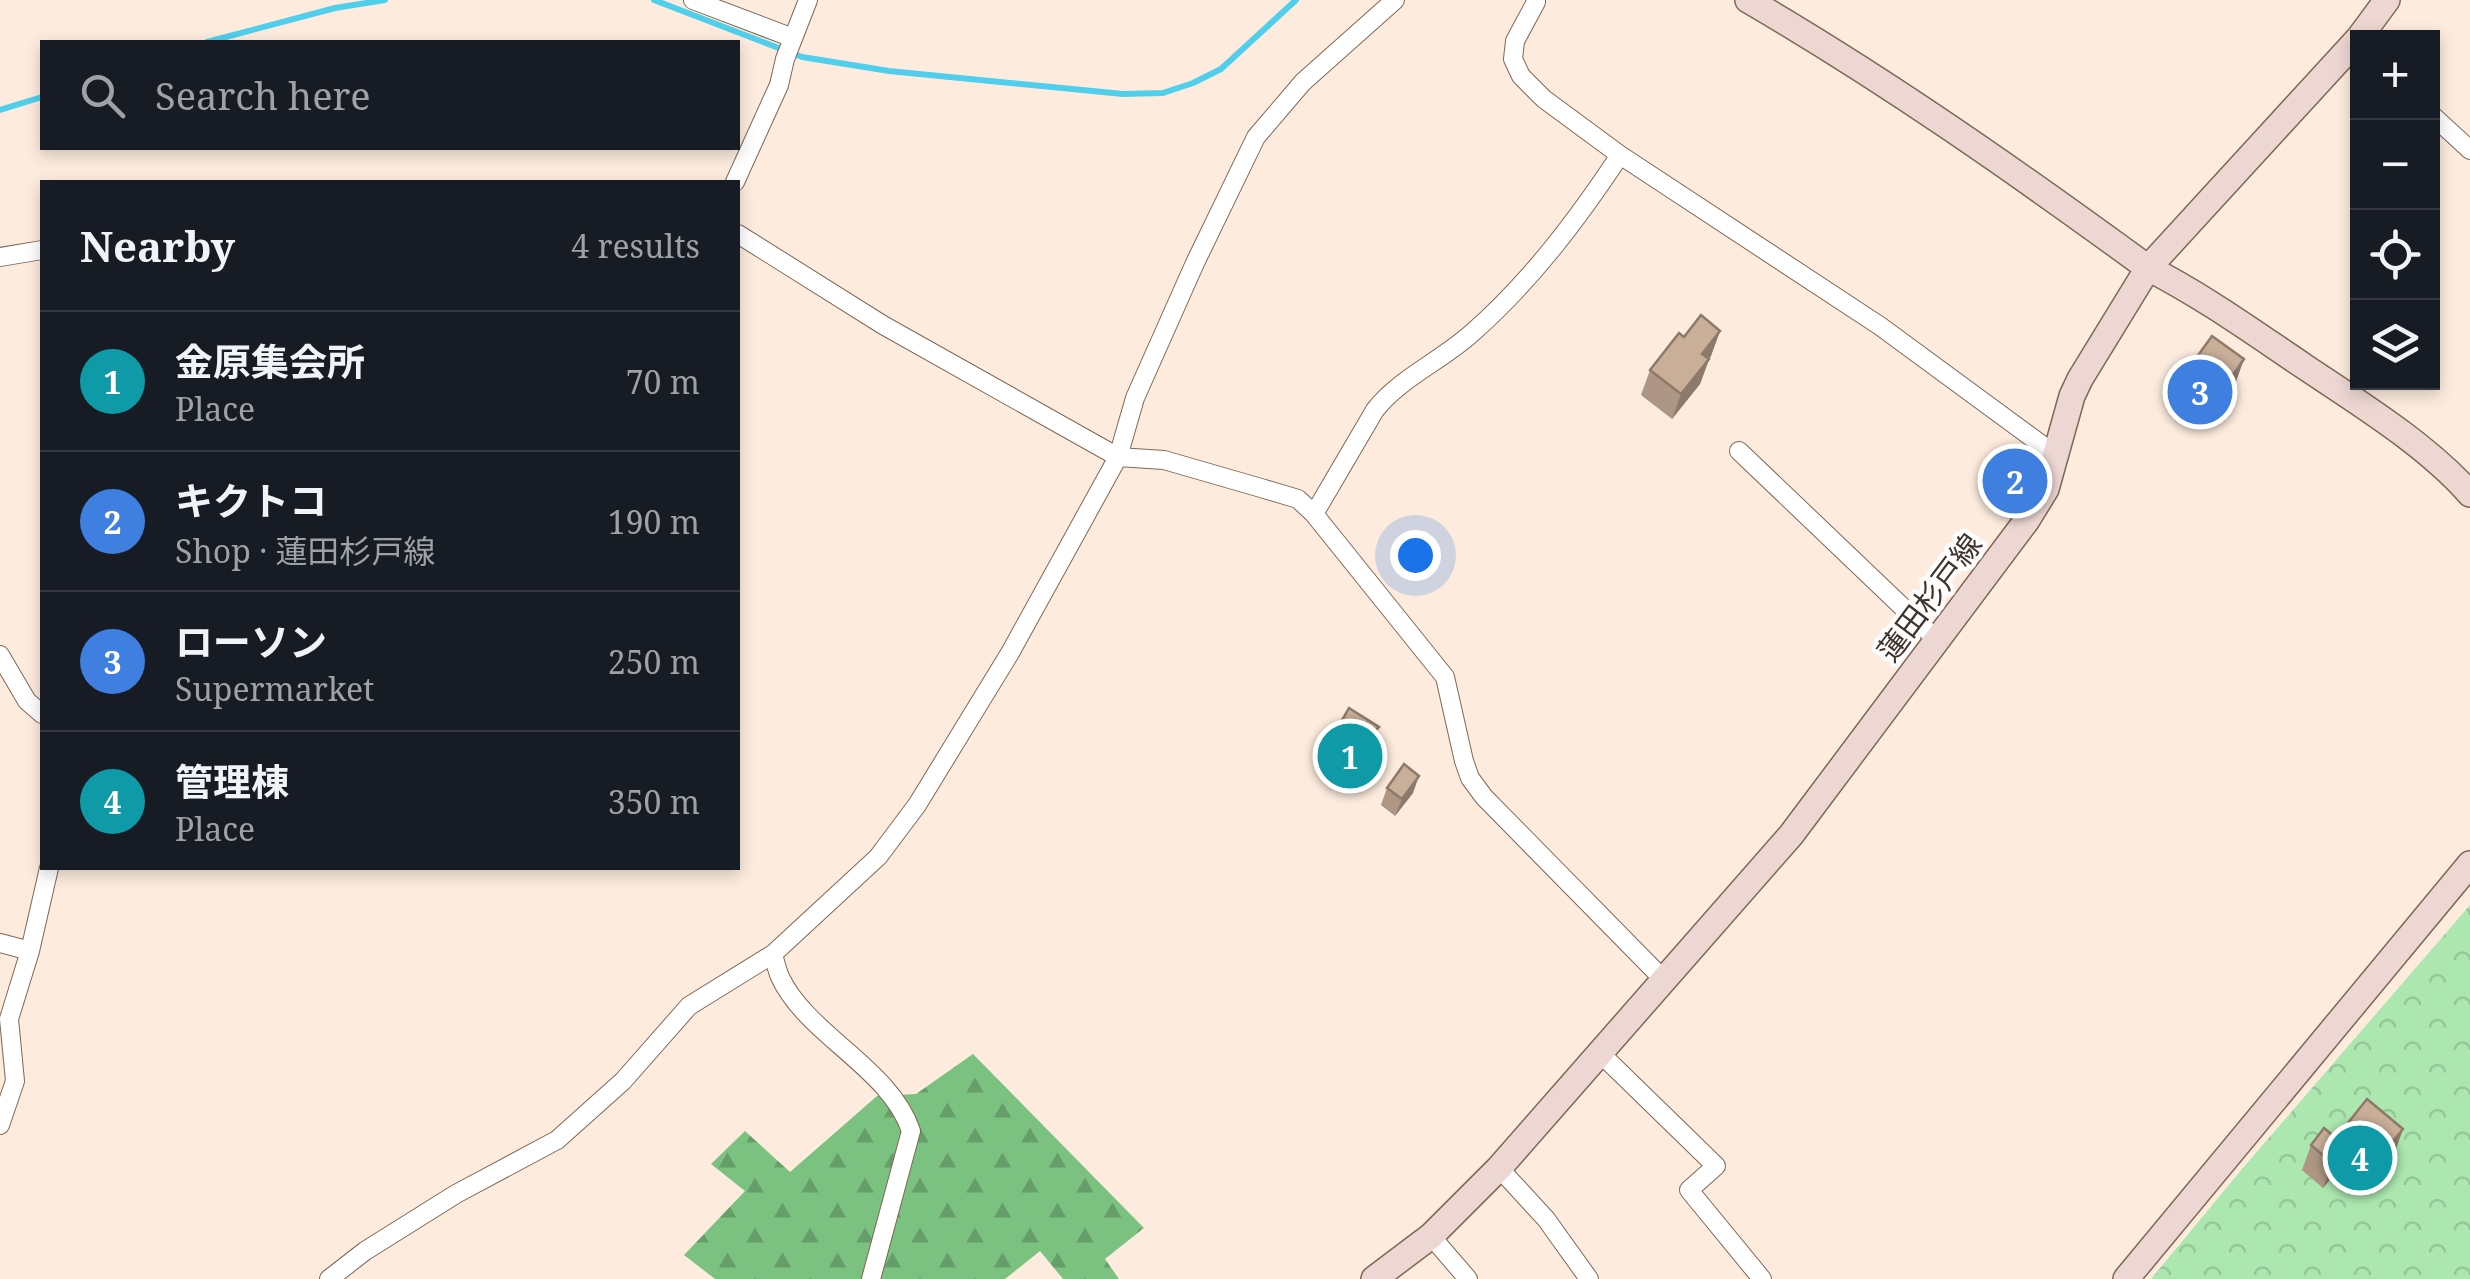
<!DOCTYPE html>
<meta charset="utf-8">
<style>
body{margin:0;font-family:"Noto Serif","Noto Sans JP",serif;background:#242831;color:#f1f3f6}
.controls{position:absolute;right:30px;top:30px;display:grid;overflow:hidden;border-radius:0px;box-shadow:0 5px 15px #0003}
.controls button{width:90px;height:90px;display:grid;place-items:center;padding:0;border:0;border-bottom:2px solid #363941;background:#171b24;color:#f1f3f6;font:50px sans-serif}
.you{position:absolute;left:1415px;top:555px;width:35px;height:35px;margin:-25px;border:8px solid #fff;border-radius:50%;background:#1a73e8;box-shadow:0 0 0 15px #1a73e833}
.badge{display:grid;place-items:center;width:65px;height:65px;border-radius:50%;background:#377d75;color:#fff;font-size:32px;font-weight:700}
.pin{position:absolute;translate:-50% -50%;border:5px solid #fff;box-shadow:0 2px 10px #0006}
.list{margin:0;padding:0;list-style:none}
h2{display:flex;justify-content:space-between;align-items:center;height:130px;margin:0;padding:0 40px;font-size:42px}
h2 small{font-size:32px;font-weight:400;color:#9ea1a6}
.list li{display:grid;grid-template-columns:65px 1fr auto;gap:30px;align-items:center;box-sizing:border-box;height:140px;padding:0 40px;border-top:2px solid #363941}
.list b{display:block;font-size:38px;white-space:nowrap}
.list p{margin:0;font-size:32px;white-space:nowrap;color:#9ea1a6}
.list em{font-size:32px;font-style:normal;color:#9ea1a6}
.icon{flex:none;width:55px;height:55px;fill:none;stroke:currentColor;stroke-width:2;stroke-linecap:round;stroke-linejoin:round}
.map{position:relative;flex:none;width:2470px;height:1279px;overflow:hidden}
.search{position:absolute;background:#171b24;box-shadow:0 5px 15px #0003;left:40px;top:40px;width:700px;height:110px;display:flex;align-items:center;gap:25px;box-sizing:border-box;padding:0 35px;border-radius:0px;color:#9ea1a6;font-size:38px}
.panel{position:absolute;background:#171b24;box-shadow:0 5px 15px #0003;left:40px;top:180px;width:700px;height:690px;border-radius:0px}
.map>svg:first-child{display:block}
</style>
<div class="map">
<svg width="2470" height="1279" viewBox="0 0 2470 1279">
<defs>
<pattern id="forest-firs" width="22" height="20" patternUnits="userSpaceOnUse" patternTransform="scale(2.5)"><rect width="22" height="20" fill="#7bc281"/><path d="M5 1l3.5 6h-7zM16 11l3.5 6h-7z" fill="#669e6a"/></pattern>
<pattern id="park-crowns" width="20" height="18" patternUnits="userSpaceOnUse" patternTransform="scale(2.5)"><rect width="20" height="18" fill="#ace7b0"/><path d="M2 6a3 3 0 1 1 6 0M12 15a3 3 0 1 1 6 0" fill="none" stroke="#95c798"/></pattern>
</defs>
<rect width="100%" height="100%" fill="#fdecde"/>
<!-- forest -->
<path fill="url(#forest-firs)" d="M973 1054 1144 1228 1105 1259 1119 1279H1063L1040 1251 1005 1279H715L684 1255 745 1191 711 1164 745 1131 790 1172 877 1096 916 1094Z"/>
<!-- park -->
<path fill="url(#park-crowns)" d="M2470 905V1279H2151L2242 1169Z"/>
<g fill="none" stroke-linecap="round" stroke-linejoin="round">
<!-- stream -->
<path stroke="#50cfec" stroke-width="6" d="M654 0 802 57 889 71 1123 94 1163 93 1193 83 1221 69 1296 0
M207 42 335 8 385 0
M0 110 42 97"/>
<!-- street casing -->
<g stroke="#7f6753" stroke-width="20">
<path id="street" d="M693 0 793 38
M1536 2 1515 41 1513 59 1521 76 1544 99 1620 155 1880 326 2057 456
M2432 115 2470 150
M735 182 779 85 785 59 808 0
M738 234 883 325 1118 457 1164 460 1261 488 1298 499 1314 514 1375 410C1400 378 1441 361 1472 333 1530 282 1577 220 1620 155
M0 257 42 250
M1739 451 1937 640
M1314 514 1445 677 1464 761 1470 778 1484 797 1664 980
M0 655 27 701 42 714
M0 943 30 951
M773 954C775 961 777 970 780 977 807 1035 890 1068 911 1131L871 1279
M1600 1053 1716 1166 1689 1190 1762 1279
M0 1125 15 1081 9 1019 30 951 49 868
M1499 1168 1546 1219 1589 1279
M1431 1236 1468 1279
M329 1279 365 1251 456 1194 557 1140 623 1081 689 1006 773 954 878 857 917 805 1010 653 1118 457 1135 398 1195 263 1256 137 1303 82 1395 0"/>
</g>
<!-- secondary casing -->
<g stroke="#7f6753" stroke-width="28">
<path id="secondary" d="M2359 38 2387 0
M2358 39 2148 268C2203 296 2253 332 2305 367 2359 403 2427 445 2470 494
M1374 1279 1431 1236 1499 1168 1791 835 2027 520 2046 489 2072 396 2080 379 2148 268C2018 173 1887 81 1748 0
M2126 1279 2470 864"/>
</g>
<!-- street -->
<use href="#street" stroke="#fff" stroke-width="18"/>
<!-- secondary -->
<use href="#secondary" stroke="#edd7d3" stroke-width="25"/>
</g>
<!-- wall -->
<path fill="#ad9683" d="M1720 331 1700 384 1672 419 1641 395 1650 370 1684 337Z
M2244 359 2235 384 2204 428 2172 404 2181 379Z
M1341 722 1379 727 1374 737 1377 750 1359 777 1355 774 1342 791 1327 781 1328 779 1316 771 1319 762 1339 731Z
M1387 788 1413 793 1395 816 1381 805Z
M2403 1129 2394 1154 2385 1164 2381 1178 2342 1180 2333 1176 2323 1188 2302 1170 2311 1145 2336 1138Z"/>
<!-- shaded-wall -->
<path fill="#8d7a6a" d="M1720 331 1711 356 1693 379 1702 354Z
M1709 359 1700 384 1672 419 1681 394Z
M2244 359 2235 384 2204 428 2213 403Z
M1381 742 1377 750 1359 777 1363 769Z
M1358 765 1355 774 1342 791 1345 783Z
M1419 776 1413 793 1395 816 1402 799Z
M2403 1129 2394 1154 2385 1164 2381 1178 2342 1180 2351 1155 2389 1146Z
M2342 1151 2333 1176 2323 1188 2332 1163Z"/>
<!-- building -->
<path fill="#c9ae98" stroke="#8d7a6a" stroke-width="2.5" d="M1701 315 1720 331 1702 354 1709 359 1681 394 1650 370 1679 333 1684 337Z
M2212 336 2244 359 2213 403 2181 379Z
M1349 708 1379 727 1371 735 1381 742 1363 769 1358 765 1345 783 1330 773 1331 770 1319 762 1343 724 1341 722Z
M1404 764 1419 776 1402 799 1387 788Z
M2367 1099 2403 1129 2389 1146 2390 1153 2351 1155 2342 1151 2332 1163 2311 1145 2324 1128 2336 1138Z"/>
<g text-anchor="middle" dominant-baseline="central" stroke-width="9" stroke-linejoin="round" paint-order="stroke">
<!-- street labels -->
<g font-size="30" fill="#3f342b" stroke="#fcfcfc">
<text transform="translate(1929 597) rotate(-53)">蓮田杉戸線</text>
</g>
</g>
</svg>
<div class="controls">
<button>+</button>
<button>−</button>
<button><svg class="icon" aria-label="locate" viewBox="0 0 24 24"><circle cx="12" cy="12" r="6"/><path d="M12 2v4M12 18v4M2 12h4M18 12h4"/></svg></button>
<button><svg class="icon" aria-label="layers" viewBox="0 0 24 24"><path d="M12 4l9 5-9 5-9-5zM3 14l9 5 9-5"/></svg></button>
</div>
<div class="you"></div>
<div class="pin badge" style="left:1350px;top:756px;background:#0f9aa8">1</div>
<div class="pin badge" style="left:2015px;top:481px;background:#3f7fe0">2</div>
<div class="pin badge" style="left:2200px;top:392px;background:#3f7fe0">3</div>
<div class="pin badge" style="left:2360px;top:1158px;background:#0f9aa8">4</div>
<div class="search"><svg class="icon" aria-label="search" viewBox="0 0 24 24"><circle cx="10" cy="10" r="6"/><path d="M15 15l6 6"/></svg>Search here</div>
<section class="panel">
<h2>Nearby<small>4 results</small></h2>
<ul class="list">
<li><span class="badge" style="background:#0f9aa8">1</span><div><b>金原集会所</b><p>Place</p></div><em>70 m</em></li>
<li><span class="badge" style="background:#3f7fe0">2</span><div><b>キクトコ</b><p>Shop · 蓮田杉戸線</p></div><em>190 m</em></li>
<li><span class="badge" style="background:#3f7fe0">3</span><div><b>ローソン</b><p>Supermarket</p></div><em>250 m</em></li>
<li><span class="badge" style="background:#0f9aa8">4</span><div><b>管理棟</b><p>Place</p></div><em>350 m</em></li>
</ul>
</section>
</div>
